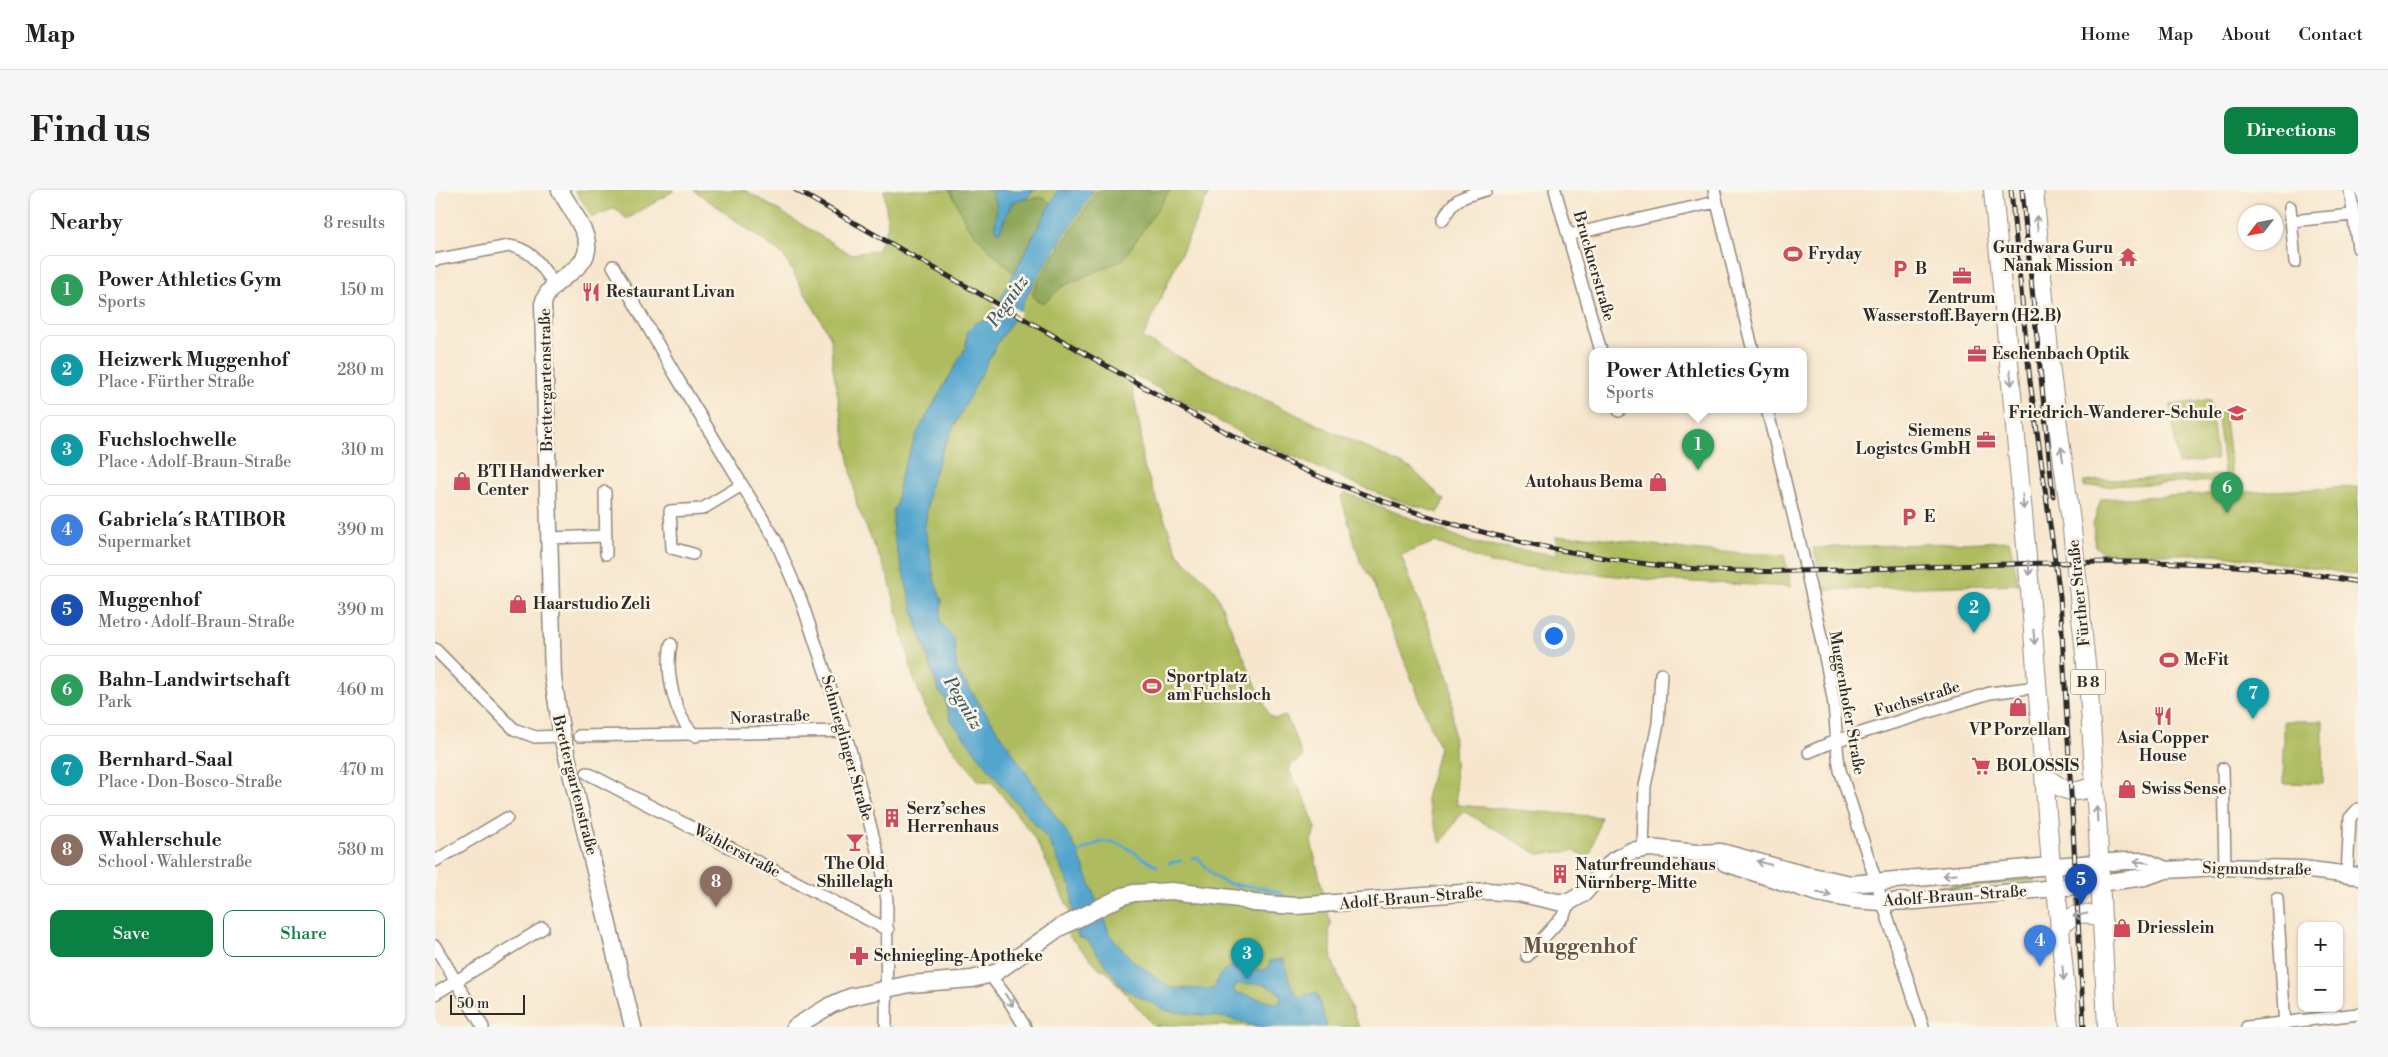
<!DOCTYPE html>
<meta charset="utf-8">
<style>
body{margin:0;font-family:"Libre Bodoni",serif;background:#f6f6f6;color:#202124}
.controls{position:absolute;right:15px;bottom:15px;display:grid;overflow:hidden;border-radius:10px;box-shadow:0 1px 4px #0004}
.controls button{width:45px;height:45px;display:grid;place-items:center;padding:0;border:0;border-bottom:1px solid #e0e0e0;background:#fff;color:#202124;font:25px sans-serif}
.compass{position:absolute;left:1803px;top:15px;width:45px;height:45px;border-radius:50%;background:#fff;box-shadow:0 1px 4px #0004;rotate:238deg}
.scale{position:absolute;left:15px;bottom:12px;width:75px;box-sizing:border-box;padding-left:5px;border:2px solid #2b2b2b;border-top:0;font-size:14px;line-height:18px;white-space:nowrap;color:#2b2b2b;-webkit-text-stroke:4px #fcf5e5;paint-order:stroke}
.you{position:absolute;left:1118px;top:445px;width:18px;height:18px;margin:-12px;border:4px solid #fff;border-radius:50%;background:#1a73e8;box-shadow:0 0 0 8px #1a73e833}
.badge{display:grid;place-items:center;width:32px;height:32px;border-radius:50%;background:#0b8043;color:#fff;font-size:16px;font-weight:700}
.pin{position:absolute;translate:-50% -41px;filter:drop-shadow(0 1px 2px #0008)}
.pin::after{content:'';position:absolute;top:26px;width:18px;height:15px;background:inherit;clip-path:polygon(0 0,100% 0,50% 100%)}
.popup{position:absolute;left:1154px;top:158px;width:218px;height:65px;box-sizing:border-box;display:grid;place-content:center;border-radius:10px;background:#fff;filter:drop-shadow(0 1px 4px #0005);font-size:16px;white-space:nowrap;color:#757577}
.popup b{font-size:19px;color:#202124}
.popup::after{content:'';position:absolute;left:50%;top:100%;margin-left:-10px;border:10px solid transparent;border-top-color:#fff}
.list{margin:0;padding:0;list-style:none}
h2{display:flex;justify-content:space-between;align-items:center;height:65px;margin:0;padding:0 20px;font-size:21px}
h2 small{font-size:16px;font-weight:400;color:#757577}
.list li{display:grid;grid-template-columns:32px 1fr auto;gap:15px;align-items:center;box-sizing:border-box;height:70px;margin:0 10px 10px;padding:0 10px;border:1px solid #e0e0e0;border-radius:10px}
.list b{display:block;font-size:19px;white-space:nowrap}
.list p{margin:0;font-size:16px;white-space:nowrap;color:#757577}
.list em{font-size:16px;font-style:normal;color:#757577}
.actions{display:flex;gap:10px;padding:15px 20px}
.actions a{flex:1;padding:11px 0;border:1px solid #0b8043;border-radius:10px;text-align:center;font-size:18px;color:#0b8043}
.actions .main{background:#0b8043;color:#fff}
.map{position:relative;flex:none;width:1923px;height:837px;overflow:hidden;border-radius:10px}
header{display:flex;align-items:center;gap:30px;box-sizing:border-box;height:70px;padding:0 25px;background:#fff;border-bottom:1px solid #e0e0e0}
header strong{font-size:24px}
nav{display:flex;gap:28px;margin-inline-start:auto;font-size:18px}
.intro{display:flex;align-items:center;justify-content:space-between;box-sizing:border-box;height:120px;padding:0 30px}
h1{margin:0;font-size:35px}
.button{padding:12px 22px;border-radius:10px;background:#0b8043;color:#fff;font-size:18px;font-weight:700}
main{display:flex;gap:30px;padding:0 30px}
aside{flex:1;background:#fff;border-radius:10px;box-shadow:0 1px 4px #0004}
.map>svg:first-child{display:block}
</style>
<header>
<strong>Map</strong>
<nav><a>Home</a><a>Map</a><a>About</a><a>Contact</a></nav>
</header>
<div class="intro"><h1>Find us</h1><a class="button">Directions</a></div>
<main>
<aside>
<h2>Nearby<small>8 results</small></h2>
<ul class="list">
<li><span class="badge" style="background:#2e9e5b">1</span><div><b>Power Athletics Gym</b><p>Sports</p></div><em>150 m</em></li>
<li><span class="badge" style="background:#0f9aa8">2</span><div><b>Heizwerk Muggenhof</b><p>Place · Fürther Straße</p></div><em>280 m</em></li>
<li><span class="badge" style="background:#0f9aa8">3</span><div><b>Fuchslochwelle</b><p>Place · Adolf-Braun-Straße</p></div><em>310 m</em></li>
<li><span class="badge" style="background:#3f7fe0">4</span><div><b>Gabriela´s RATIBOR</b><p>Supermarket</p></div><em>390 m</em></li>
<li><span class="badge" style="background:#1a4fb4">5</span><div><b>Muggenhof</b><p>Metro · Adolf-Braun-Straße</p></div><em>390 m</em></li>
<li><span class="badge" style="background:#2e9e5b">6</span><div><b>Bahn-Landwirtschaft</b><p>Park</p></div><em>460 m</em></li>
<li><span class="badge" style="background:#0f9aa8">7</span><div><b>Bernhard-Saal</b><p>Place · Don-Bosco-Straße</p></div><em>470 m</em></li>
<li><span class="badge" style="background:#8d6e63">8</span><div><b>Wahlerschule</b><p>School · Wahlerstraße</p></div><em>580 m</em></li>
</ul>
<div class="actions"><a class="main">Save</a><a>Share</a></div>
</aside>
<div class="map">
<svg width="1923" height="837" viewBox="0 0 1923 837">
<rect width="100%" height="100%" fill="#fcf5e5"/>
<filter id="ink" filterUnits="userSpaceOnUse"><feTurbulence type="fractalNoise" baseFrequency=".02" numOctaves="2"/><feDisplacementMap in="SourceGraphic" scale="10" xChannelSelector="R" yChannelSelector="G"/><feConvolveMatrix kernelMatrix="1 2 1 2 8 2 1 2 1" color-interpolation-filters="sRGB"/></filter>
<filter id="wash" filterUnits="userSpaceOnUse"><feTurbulence type="fractalNoise" baseFrequency=".0096" numOctaves="4" result="noise"/><feDisplacementMap in="SourceGraphic" scale="20" xChannelSelector="R" yChannelSelector="G"/><feGaussianBlur stdDeviation="1.12" result="paint"/><feColorMatrix in="noise" values="0 0 0 0 0 0 0 0 0 0 0 0 0 0 0 0 0 1.4 0 .05"/><feComposite in="paint" operator="in"/></filter>
<g filter="url(#wash)">
<rect width="100%" height="100%" fill="#f7e6cd"/>
<!-- green -->
<path fill="#aebc5e" stroke="#6c7444" d="M140 0H240L192 29 180 18 157 27Z
M259 0H310L415 64 442 61 453 36 449 0H775L708 148 790 191 977 279 1009 310 1003 323 949 306 817 249 697 184V197L706 243 707 271 743 364 779 399 834 525 840 529 851 526 868 567 857 574 854 581 870 609 881 638 876 651 896 735 894 738 897 770 924 837 732 835 720 837 670 780 665 779 629 741 635 721 599 647 557 592 544 591 510 549 492 522 478 486 454 389 422 316 397 173 396 148 348 65Z
M1775 210 1782 269 1743 274 1736 215Z
M1789 220 1797 287 1790 288 1782 221Z
M1784 285 1785 291 1649 297V291Z
M1923 297V385L1782 364H1671L1660 356 1658 335 1666 309Z
M911 303 1039 353 1122 365 1121 347 1152 346 1264 361 1349 365 1357 397 1220 390 1055 373 1000 352 966 365 1016 493 1022 615 1166 627 1154 669 1139 661 1103 664 1028 621 1006 653 991 609 1004 557 936 388 926 374 906 307Z
M1574 351 1584 394 1391 400 1378 358Z
M1849 531H1888V594L1849 593Z
M1599 683 1600 690 1474 703V699L1556 692Z"/>
<!-- forest -->
<path fill="#8aa455" stroke="#5a6840" d="M515 0H556L562 15 560 37 564 42 577 12 608 7 616 13 579 83 556 62 532 35Z
M663 0H735L688 70 628 96 609 113 601 110 597 104 602 92Z"/>
<!-- water -->
<path fill="#53a5ce" stroke="#3f687c" fill-rule="evenodd" d="M556 0H600L592 8 577 12 564 43 560 37 562 15Z
M623 0H659L600 90 583 123 562 154 509 256 495 295 490 337 499 389 507 411 505 432 519 449 522 480 636 649 643 663 675 745 698 771 736 798 779 799C783 787 785 781 797 776L802 780H829L834 777 835 771 849 769C853 783 854 804 869 808L871 804 882 803 892 837H824L793 828 732 821 689 799 652 750 643 747 638 724 636 698 613 649 572 602 515 529 510 509 503 500 482 435 458 345V319L461 317 465 287 483 241 531 157 532 141 539 134 556 127ZM802 794H829L846 804V810L843 814 800 802 798 800Z"/>
<!-- pier -->
<path fill="#f7e6cd" d="M563 109 586 122 582 129 559 116Z"/>
<g fill="none" stroke-linecap="round" stroke-linejoin="round">
<!-- stream -->
<path stroke="#53a5ce" stroke-width="3" d="M641 664C649 660 658 654 667 652 687 648 704 669 722 676
M757 668 763 667C770 678 778 688 792 693 807 698 842 695 851 709
M734 673 746 671"/>
</g>
</g>
<g filter="url(#ink)">
<g fill="none" stroke-linecap="round" stroke-linejoin="round">
<!-- minor casing -->
<g stroke="#91887c" stroke-width="14">
<path id="minor" d="M1120 0 1166 161
M1279 0 1318 161
M1915 0 1923 58
M1855 17 1860 72
M1008 30C1019 7 1027 7 1051 0
M1856 31 1917 25
M1133 45 1281 12
M0 70 74 56C98 59 106 76 119 94
M178 76 241 186 340 349 366 410 410 541 447 679 452 710 451 837
M1183 219 1184 221
M1332 219C1356 315 1380 411 1398 508 1402 532 1400 556 1405 580L1488 837
M170 302 171 364
M114 348 170 346
M258 364 237 358 235 321 267 319 307 295
M236 454C230 481 239 528 261 546
M0 459 79 539 100 547 127 546
M144 546 410 541
M1374 562 1400 551 1555 503 1602 497
M1788 579 1790 677
M152 583 453 740
M1208 659 1210 596 1223 534 1226 484
M0 671 72 628
M1912 684 1915 628 1923 619
M1842 708 1850 837
M0 756 48 837
M1092 766 1129 725 1134 712
M555 785 573 809 590 837
M0 804 108 738
M1812 837 1923 824"/>
</g>
<!-- secondary casing -->
<g stroke="#91887c" stroke-width="19">
<path id="secondary" d="M125 0C133 15 146 31 151 48 160 82 115 84 108 114L118 488 127 546 198 837
M1290 673 1382 703 1419 710 1447 712 1481 711 1642 696 1710 687 1731 680 1783 677 1867 679 1923 686
M360 837 396 815 415 807 475 794 537 789 560 783 624 738 688 706 699 703 737 701 804 709 818 713 861 716 1052 701 1083 703 1123 712H1134L1148 704 1179 670 1196 661 1215 658 1262 663 1286 662 1367 684 1416 694 1604 677 1690 671H1710L1731 680"/>
</g>
<!-- primary casing -->
<g stroke="#91887c" stroke-width="20">
<path id="primary" d="M1558 0 1594 388 1616 676 1622 707 1634 837
M1599 0 1616 183 1637 339 1654 503 1663 643 1672 837
M1610 586C1627 601 1640 607 1660 594
M1624 737C1638 724 1652 717 1668 732"/>
</g>
<!-- minor -->
<use href="#minor" stroke="#fff" stroke-width="11"/>
<!-- secondary -->
<use href="#secondary" stroke="#fff" stroke-width="16"/>
<!-- primary -->
<use href="#primary" stroke="#fff" stroke-width="18"/>
<!-- rail casing -->
<g stroke="#2b2b2b" stroke-width="5">
<path id="rail" d="M361 0C452 52 544 103 635 155 722 204 807 256 900 293 1002 334 1110 362 1220 375 1300 385 1380 381 1460 378 1619 373 1766 362 1923 392
M1576 0 1595 191 1625 406 1649 837
M1587 0 1618 306"/>
</g>
<!-- rail -->
<use href="#rail" stroke="#fcf5e5" stroke-width="3" stroke-dasharray="9" stroke-linecap="butt"/>
</g>
<!-- one-way arrows -->
<defs><path id="oneway-shaft" d="M-6 0H5M1.5-3L5.5 0L1.5 3" fill="none" stroke-width="1.6" stroke-linecap="round" stroke-linejoin="round" transform="scale(1.25)"/></defs>
<g stroke="#a0a0a0">
<use href="#oneway-shaft" transform="translate(1602 33) rotate(-95)"/>
<use href="#oneway-shaft" transform="translate(1576 188) rotate(84)"/>
<use href="#oneway-shaft" transform="translate(1627 264) rotate(-98)"/>
<use href="#oneway-shaft" transform="translate(1588 312) rotate(85)"/>
<use href="#oneway-shaft" transform="translate(1594 378) rotate(85)"/>
<use href="#oneway-shaft" transform="translate(1599 447) rotate(85)"/>
<use href="#oneway-shaft" transform="translate(1662 624) rotate(-93)"/>
<use href="#oneway-shaft" transform="translate(1706 672) rotate(-174)"/>
<use href="#oneway-shaft" transform="translate(1329 673) rotate(-164)"/>
<use href="#oneway-shaft" transform="translate(1515 685) rotate(174)"/>
<use href="#oneway-shaft" transform="translate(1389 704) rotate(12)"/>
<use href="#oneway-shaft" transform="translate(1645 725) rotate(168)"/>
<use href="#oneway-shaft" transform="translate(1628 783) rotate(85)"/>
<use href="#oneway-shaft" transform="translate(574 810) rotate(57)"/>
</g>
</g>
<!-- icons -->
<defs>
<g id="stadium-bare" transform="scale(1.5)"><path d="M0-5a6.5 5 0 1 0 0 10a6.5 5 0 1 0 0-10ZM-3.5-1.8h7v3.6h-7Z" fill="#d1495b" stroke="#fcf5e5" stroke-width="2.5" paint-order="stroke"/></g>
<g id="temple-bare" transform="scale(1.5)"><path d="M0-6L5-2H3V0L6.5 2.5H4V6H1.5V3h-3V6H-4V2.5H-6.5L-3 0V-2H-5Z" fill="#d1495b" stroke="#fcf5e5" stroke-width="2.5" paint-order="stroke"/></g>
<g id="parking-bare" transform="scale(1.5)"><path d="M-3.5-5.5H1a3.5 3.5 0 0 1 0 7H-1V5.5H-3.5ZM-1-3.4V-.6H.8a1.4 1.4 0 0 0 0-2.8Z" fill="#d1495b" stroke="#fcf5e5" stroke-width="2.5" paint-order="stroke"/></g>
<g id="office-bare" transform="scale(1.5)"><path d="M-6-3h4V-5.5h4V-3h4V5H-6ZM-1-4.5V-3h2v-1.5ZM-6 0V1H6V0Z" fill="#d1495b" stroke="#fcf5e5" stroke-width="2.5" paint-order="stroke"/></g>
<g id="restaurant-bare" transform="scale(1.5)"><path d="M-5-6h1v4h1v-4h1v4h1v-4h1v5L-1.5 .5V6h-2V.5L-5-1ZM5-6V6H3V1.5H1.5Q1.5-4 5-6Z" fill="#d1495b" stroke="#fcf5e5" stroke-width="2.5" paint-order="stroke"/></g>
<g id="school-bare" transform="scale(1.5)"><path d="M0-5L7-2L0 1L-7-2ZM-4 1L0 2.5L4 1V4Q0 6-4 4Z" fill="#d1495b" stroke="#fcf5e5" stroke-width="2.5" paint-order="stroke"/></g>
<g id="shop-bare" transform="scale(1.5)"><path d="M-5-2.5h2.3a2.7 3.5 0 0 1 5.4 0H5L5.5 6h-11ZM-1.5-2.5h3a1.5 2.3 0 0 0-3 0Z" fill="#d1495b" stroke="#fcf5e5" stroke-width="2.5" paint-order="stroke"/></g>
<g id="supermarket-bare" transform="scale(1.5)"><path d="M-6-5.5h2.5l.6 2H6L4.5 2H-2.5L-4.4-4H-6ZM-1.5 3.2a1.3 1.3 0 1 0 .1 0ZM3 3.2a1.3 1.3 0 1 0 .1 0Z" fill="#d1495b" stroke="#fcf5e5" stroke-width="2.5" paint-order="stroke"/></g>
<g id="building-bare" transform="scale(1.5)"><path d="M-4-6H4V6H1V3H-1V6H-4ZM-2.5-4.3h1.7v1.8h-1.7ZM.8-4.3h1.7v1.8H.8ZM-2.5-1h1.7V.8h-1.7ZM.8-1h1.7V.8H.8Z" fill="#d1495b" stroke="#fcf5e5" stroke-width="2.5" paint-order="stroke"/></g>
<g id="bar-bare" transform="scale(1.5)"><path d="M-6-5H6L.8 .8V4.5H3.5V6h-7V4.5H-.8V.8Z" fill="#d1495b" stroke="#fcf5e5" stroke-width="2.5" paint-order="stroke"/></g>
<g id="pharmacy-bare" transform="scale(1.5)"><path d="M-2-6h4v4h4v4h-4v4h-4v-4h-4v-4h4Z" fill="#d1495b" stroke="#fcf5e5" stroke-width="2.5" paint-order="stroke"/></g>
</defs>
<g fill-rule="evenodd">
<use href="#stadium-bare" x="1358" y="64"/>
<use href="#temple-bare" x="1693" y="67"/>
<use href="#parking-bare" x="1465" y="79"/>
<use href="#office-bare" x="1527" y="86"/>
<use href="#restaurant-bare" x="156" y="102"/>
<use href="#office-bare" x="1542" y="164"/>
<use href="#school-bare" x="1802" y="223"/>
<use href="#office-bare" x="1551" y="250"/>
<use href="#shop-bare" x="27" y="291"/>
<use href="#shop-bare" x="1223" y="292"/>
<use href="#parking-bare" x="1474" y="327"/>
<use href="#shop-bare" x="83" y="414"/>
<use href="#stadium-bare" x="1734" y="470"/>
<use href="#stadium-bare" x="717" y="496"/>
<use href="#shop-bare" x="1583" y="517"/>
<use href="#restaurant-bare" x="1728" y="526"/>
<use href="#supermarket-bare" x="1546" y="576"/>
<use href="#shop-bare" x="1692" y="599"/>
<use href="#building-bare" x="457" y="628"/>
<use href="#bar-bare" x="420" y="652"/>
<use href="#building-bare" x="1125" y="684"/>
<use href="#shop-bare" x="1687" y="738"/>
<use href="#pharmacy-bare" x="424" y="766"/>
</g>
<g text-anchor="middle" dominant-baseline="central" stroke-width="5" stroke-linejoin="round" paint-order="stroke">
<!-- shield labels -->
<rect fill="#fcf5e5" stroke="#6a6863" stroke-width="1" x="1635.5" y="479.5" width="35" height="25" rx="4"/>
<g font-size="15" font-weight="bold" fill="#2b2b2b">
<text x="1653" y="492">B 8</text>
</g>
<!-- poi labels -->
<g font-size="16" font-weight="bold" fill="#2b2b2b" stroke="#fcf5e5" text-anchor="start">
<text x="1678" y="58" text-anchor="end">Gurdwara Guru<tspan x="1678" dy="18">Nanak Mission</tspan></text>
<text x="1373" y="64">Fryday</text>
<text x="1480" y="79">B</text>
<text x="171" y="102">Restaurant Livan</text>
<text x="1527" y="108" text-anchor="middle">Zentrum<tspan x="1527" dy="18">Wasserstoff.Bayern (H2.B)</tspan></text>
<text x="1557" y="164">Eschenbach Optik</text>
<text x="1787" y="223" text-anchor="end">Friedrich-Wanderer-Schule</text>
<text x="1536" y="241" text-anchor="end">Siemens<tspan x="1536" dy="18">Logistcs GmbH</tspan></text>
<text x="42" y="282">BTI Handwerker<tspan x="42" dy="18">Center</tspan></text>
<text x="1208" y="292" text-anchor="end">Autohaus Bema</text>
<text x="1489" y="327">E</text>
<text x="98" y="414">Haarstudio Zeli</text>
<text x="1749" y="470">McFit</text>
<text x="732" y="487">Sportplatz<tspan x="732" dy="18">am Fuchsloch</tspan></text>
<text x="1583" y="540" text-anchor="middle">VP Porzellan</text>
<text x="1728" y="548" text-anchor="middle">Asia Copper<tspan x="1728" dy="18">House</tspan></text>
<text x="1561" y="576">BOLOSSIS</text>
<text x="1707" y="599">Swiss Sense</text>
<text x="472" y="619">Serz’sches<tspan x="472" dy="18">Herrenhaus</tspan></text>
<text x="420" y="674" text-anchor="middle">The Old<tspan x="420" dy="18">Shillelagh</tspan></text>
<text x="1140" y="675">Naturfreundehaus<tspan x="1140" dy="18">Nürnberg-Mitte</tspan></text>
<text x="1702" y="738">Driesslein</text>
<text x="439" y="766">Schniegling-Apotheke</text>
</g>
<!-- street labels -->
<g font-size="16" fill="#2b2b2b" stroke="#fcf5e5">
<text transform="translate(1159 76) rotate(74)">Brucknerstraße</text>
<text transform="translate(111 190) rotate(-91)">Brettergartenstraße</text>
<text transform="translate(1644 403) rotate(-96)">Fürther Straße</text>
<text transform="translate(1482 509) rotate(-17)">Fuchsstraße</text>
<text transform="translate(1412 513) rotate(80)">Muggenhofer Straße</text>
<text transform="translate(335 527) rotate(-2)">Norastraße</text>
<text transform="translate(412 558) rotate(74)">Schnieglinger Straße</text>
<text transform="translate(140 595) rotate(76)">Brettergartenstraße</text>
<text transform="translate(302 661) rotate(28)">Wahlerstraße</text>
<text transform="translate(1822 679) rotate(1)">Sigmundstraße</text>
<text transform="translate(1520 706) rotate(-4)">Adolf-Braun-Straße</text>
<text transform="translate(976 708) rotate(-5)">Adolf-Braun-Straße</text>
</g>
<!-- water labels -->
<g font-size="18" font-style="italic" fill="#3b5c6c" stroke="#fcf5e5">
<text transform="translate(573 111) rotate(-55)">Pegnitz</text>
<text transform="translate(528 513) rotate(59)">Pegnitz</text>
</g>
<!-- district labels -->
<g font-size="21" font-weight="bold" fill="#625547" stroke="#fcf5e5">
<text x="1144" y="757">Muggenhof</text>
</g>
</g>
</svg>
<div class="controls">
<button>+</button>
<button>−</button>
</div>
<svg class="compass" viewBox="-18 -18 36 36"><path d="M0-13l5 13h-10z" fill="#e53935"/><path d="M0 13l5-13h-10z" fill="#757577"/></svg>
<div class="scale">50 m</div>
<div class="you"></div>
<div class="pin badge" style="left:1263px;top:280px;background:#2e9e5b">1</div>
<div class="popup"><b>Power Athletics Gym</b>Sports</div>
<div class="pin badge" style="left:1539px;top:443px;background:#0f9aa8">2</div>
<div class="pin badge" style="left:812px;top:789px;background:#0f9aa8">3</div>
<div class="pin badge" style="left:1605px;top:776px;background:#3f7fe0">4</div>
<div class="pin badge" style="left:1646px;top:715px;background:#1a4fb4">5</div>
<div class="pin badge" style="left:1792px;top:323px;background:#2e9e5b">6</div>
<div class="pin badge" style="left:1818px;top:529px;background:#0f9aa8">7</div>
<div class="pin badge" style="left:281px;top:717px;background:#8d6e63">8</div>
</div>
</main>
